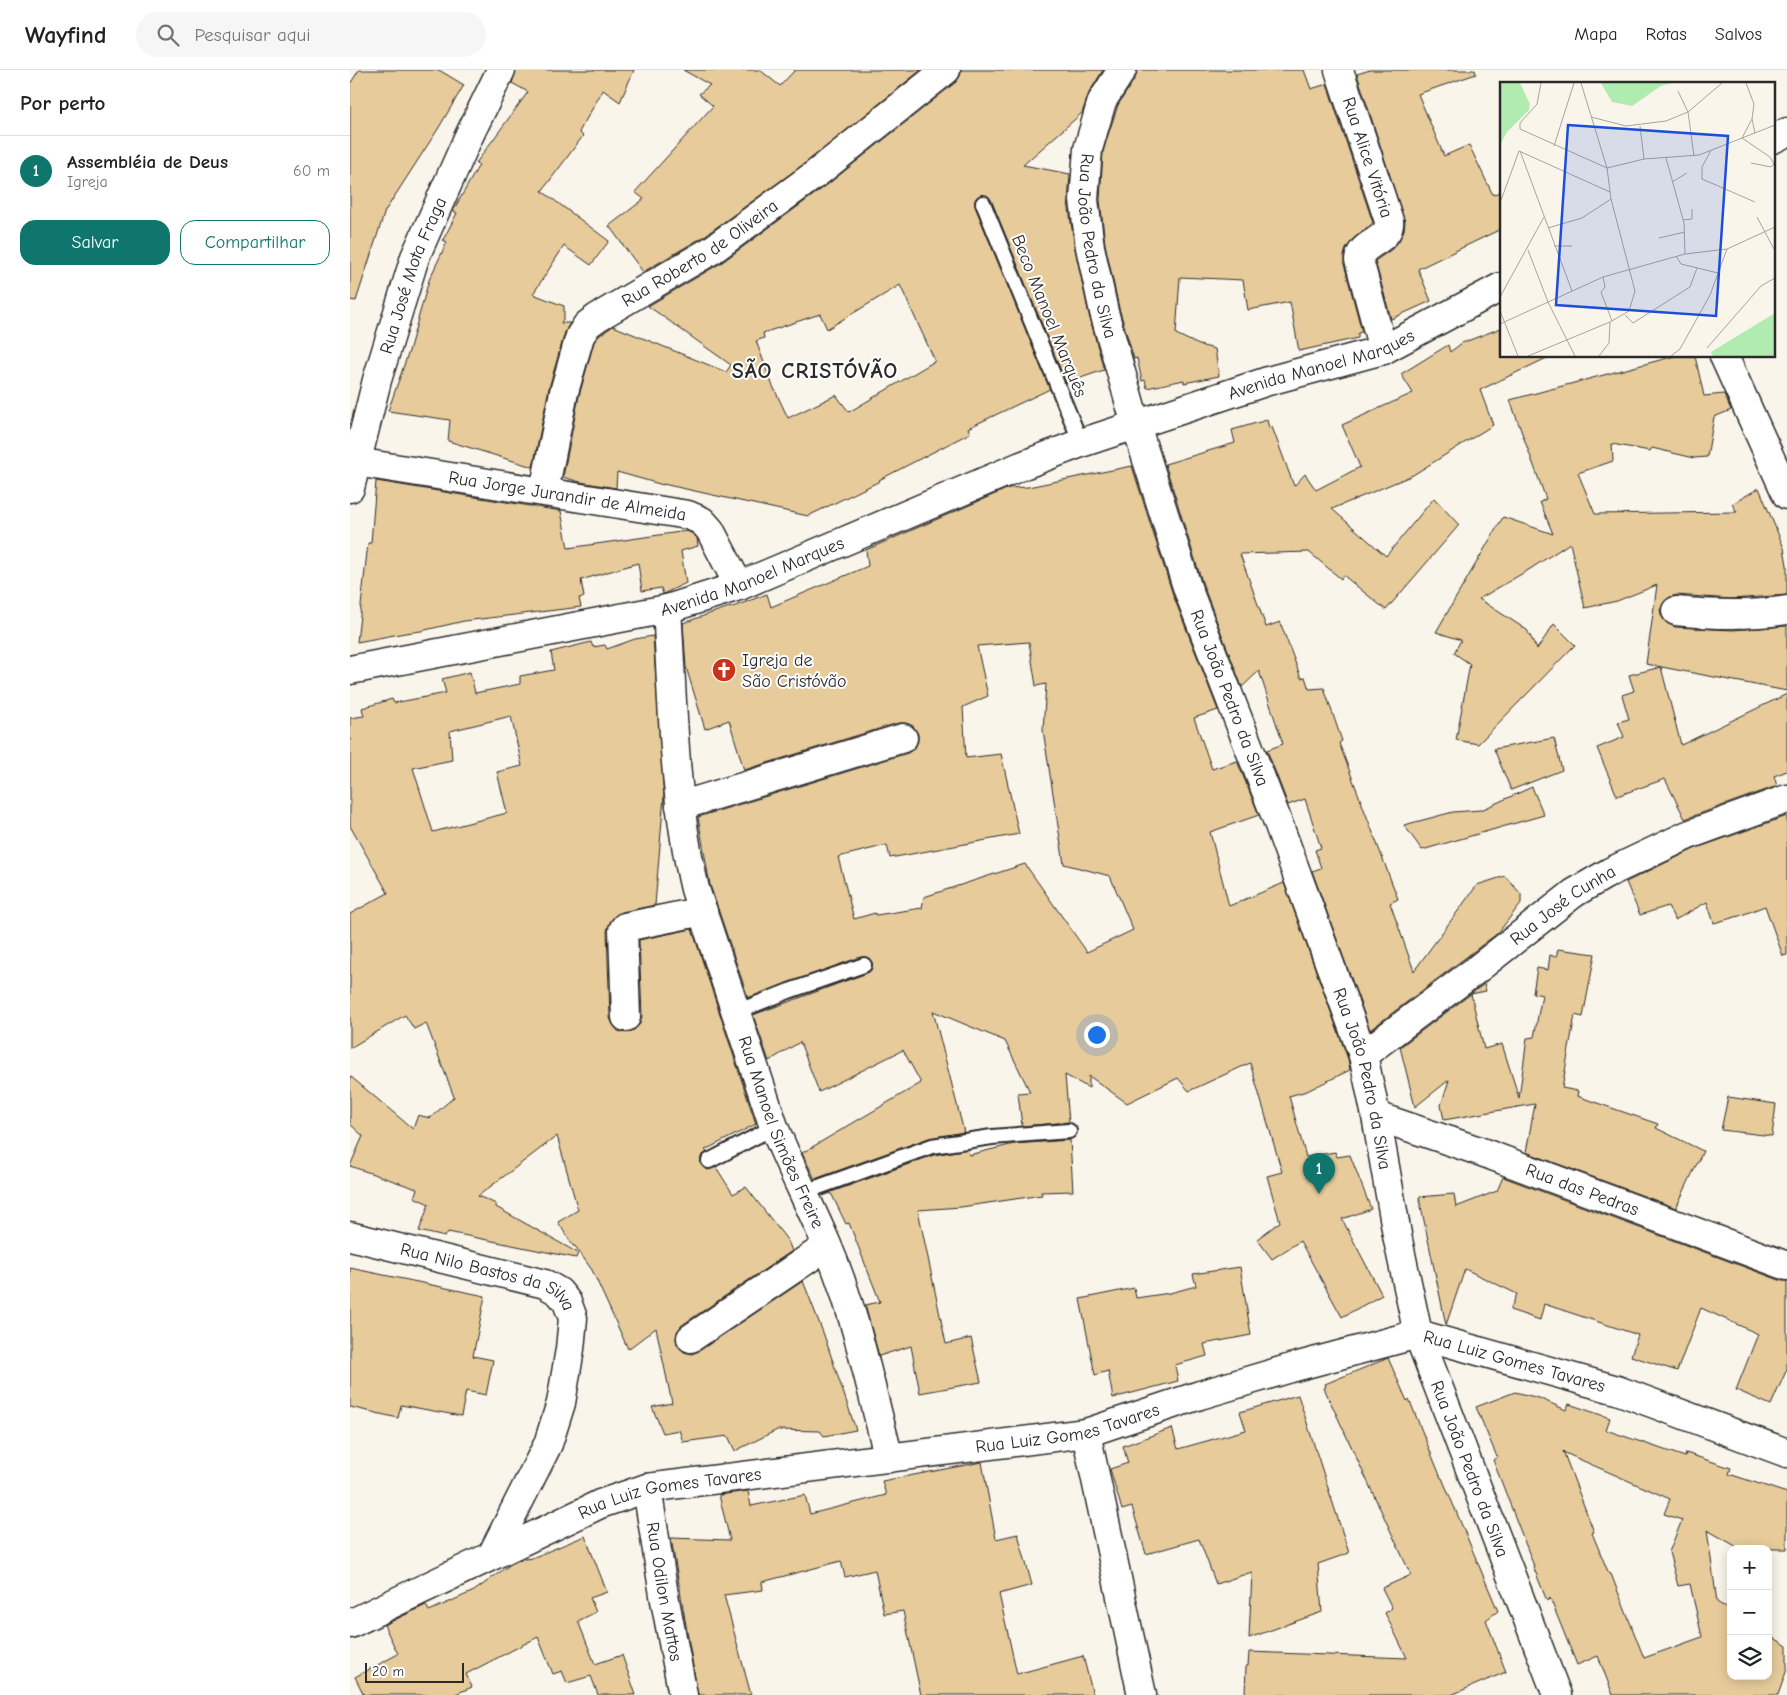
<!DOCTYPE html>
<html lang="pt">
<meta charset="utf-8">
<style>
body{margin:0;font-family:"Comic Neue",sans-serif;background:#f6f6f6;color:#202124}
.controls{position:absolute;right:15px;bottom:15px;display:grid;overflow:hidden;border-radius:10px;box-shadow:0 2px 12px #0003}
.controls button{width:45px;height:45px;display:grid;place-items:center;padding:0;border:0;border-bottom:1px solid #e0e0e0;background:#fff;color:#202124;font:25px sans-serif}
.scale{position:absolute;left:15px;bottom:12px;width:99px;box-sizing:border-box;padding-left:5px;border:2px solid #2b2b2b;border-top:0;font-size:14px;line-height:18px;white-space:nowrap;color:#2b2b2b;-webkit-text-stroke:4px #fff;paint-order:stroke}
.you{position:absolute;left:746px;top:964px;width:18px;height:18px;margin:-12px;border:4px solid #fff;border-radius:50%;background:#1a73e8;box-shadow:0 0 0 8px #1a73e833}
.badge{display:grid;place-items:center;width:32px;height:32px;border-radius:50%;background:#0f766e;color:#fff;font-size:16px;font-weight:700}
.pin{position:absolute;translate:-50% -41px;filter:drop-shadow(0 1px 2px #0008)}
.pin::after{content:'';position:absolute;top:26px;width:18px;height:15px;background:inherit;clip-path:polygon(0 0,100% 0,50% 100%)}
.list{margin:0;padding:0;list-style:none}
h2{display:flex;justify-content:space-between;align-items:center;height:65px;margin:0;padding:0 20px;font-size:21px}
h2 small{font-size:16px;font-weight:400;color:#757577}
.list li{display:grid;grid-template-columns:32px 1fr auto;gap:15px;align-items:center;box-sizing:border-box;height:70px;padding:0 20px;border-top:1px solid #e0e0e0}
.list b{display:block;font-size:19px;white-space:nowrap}
.list p{margin:0;font-size:16px;white-space:nowrap;color:#757577}
.list em{font-size:16px;font-style:normal;color:#757577}
.actions{display:flex;gap:10px;padding:15px 20px}
.actions a{flex:1;padding:11px 0;border:1px solid #0f766e;border-radius:15px;text-align:center;font-size:18px;color:#0f766e}
.actions .main{background:#0f766e;color:#fff}
.icon{flex:none;width:28px;height:28px;fill:none;stroke:currentColor;stroke-width:2;stroke-linecap:round;stroke-linejoin:round}
.map{position:relative;flex:none;width:1437px;height:1625px;overflow:hidden}
header{display:flex;align-items:center;gap:30px;box-sizing:border-box;height:70px;padding:0 25px;background:#fff;border-bottom:1px solid #e0e0e0}
header strong{font-size:24px}
nav{display:flex;gap:28px;margin-inline-start:auto;font-size:18px}
.search{width:350px;height:45px;background:#f6f6f6;display:flex;align-items:center;gap:12px;box-sizing:border-box;padding:0 18px;border-radius:28px;color:#757577;font-size:19px}
main{display:flex}
aside{flex:1;background:#fff}
.map>svg:first-child{display:block}
</style>
<header>
<strong>Wayfind</strong>
<div class="search"><svg class="icon" aria-label="search" viewBox="0 0 24 24"><circle cx="10" cy="10" r="6"/><path d="M15 15l6 6"/></svg>Pesquisar aqui</div>
<nav><a>Mapa</a><a>Rotas</a><a>Salvos</a></nav>
</header>
<main>
<aside>
<h2>Por perto<small></small></h2>
<ul class="list">
<li><span class="badge">1</span><div><b>Assembléia de Deus</b><p>Igreja</p></div><em>60 m</em></li>
</ul>
<div class="actions"><a class="main">Salvar</a><a>Compartilhar</a></div>
</aside>
<div class="map">
<svg width="1437" height="1625" viewBox="0 0 1437 1625">
<rect width="100%" height="100%" fill="#faf5eb"/>
<filter id="ink" filterUnits="userSpaceOnUse"><feTurbulence type="fractalNoise" baseFrequency=".02" numOctaves="2"/><feDisplacementMap in="SourceGraphic" scale="10" xChannelSelector="R" yChannelSelector="G"/><feConvolveMatrix kernelMatrix="1 2 1 2 8 2 1 2 1" color-interpolation-filters="sRGB"/></filter>
<g filter="url(#ink)">
<!-- building -->
<path fill="#e7cb9b" stroke="#2b2b2b" fill-rule="evenodd" d="M9 0H89L114 15 88 59 35 141 6 231 0 230V14Z
M166 0H284L270 32 253 20 229 62 233 66 192 121 259 171 241 195 214 176 183 224 214 236V247L211 253H220L215 262 199 318 183 397 98 371 100 350 38 341 59 281 79 210 97 172 93 170 107 143 103 141 129 95 126 93 178 22 162 13Z
M333 0H410L430 16 445 0H571L458 91 353 167 293 202 259 156 294 129 285 122 363 36 349 24 360 15Z
M611 0H753L739 23 732 43 673 95 720 104 718 132 725 179 739 245 754 300 716 313 641 130 638 126 630 125 626 128 625 136 700 319 618 358 620 363 529 410 530 411 458 446 313 414V415L267 402 266 418 230 412 213 407 229 326 244 272 249 266 263 256 376 302 381 295 298 236 371 193 477 115 606 12 610 6ZM550 215 585 291 499 342 486 325 438 348 422 314 406 271 414 268 413 263 470 244 477 259Z
M788 0H954L961 19 977 14 1023 153 1003 169 996 179 994 186V194L1012 262 1008 263V268L949 281 940 232 898 240 893 210 830 207 826 264 849 275 865 279 869 306 834 313V310L797 318 795 310 792 311 787 288 784 289 769 238 755 174 750 130 753 82 758 65 768 35 785 8Z
M1020 0H1125L1126 4 1068 24 1094 86 1119 75 1143 125 1151 121V159L1068 199 1081 231 1041 249 1025 191 1042 179 1049 171 1054 160 1055 152 1007 4Z
M1151 258V286H1201L1130 320 1143 355 1063 405 982 439 1036 486 1084 428 1109 455 1036 540 993 505 991 509 959 482 890 484 916 557 930 552 951 608 955 607 959 619 974 618 992 671 989 673 1048 829 1040 833 1064 901 1127 815 1155 806 1171 824V833L1148 863 1020 960 962 801 971 798 965 780 971 778 955 729 938 735 917 680 933 674 909 601 892 617 853 515 815 394 885 373 882 360 917 350 919 358 922 357 944 416 955 404 966 420 1010 397 992 355 1063 323 1051 304 1098 275 1100 282 1112 273Z
M1325 286H1345L1354 326 1374 324 1381 340 1364 347 1357 387 1344 388 1302 378 1300 381 1262 374 1263 391 1228 403 1245 444 1387 442 1382 434 1409 418 1434 478 1437 495V525L1381 529 1327 525 1320 527 1314 532 1310 540 1312 547 1317 553 1325 557 1382 560 1437 556V621L1296 594 1307 515 1267 531 1235 538 1220 473 1180 499 1129 529 1177 560 1187 579 1204 554 1225 575 1128 674 1106 670 1120 594 1104 583 1111 570 1086 562 1153 447 1203 464 1190 432 1196 429 1160 330Z
M782 396 823 525 868 640 844 648 862 699 887 691 909 745 860 762 879 836 934 813 998 989 1000 1000 957 1021 939 1026 956 1087 985 1082 987 1087 1000 1085 1021 1139 992 1149 1032 1225 992 1247 950 1171 922 1189 907 1169 930 1152 917 1106 932 1102 900 993 839 1021 828 1008 777 1033 739 1006V1018L715 1005 719 1052 672 1056 668 1023 680 1022 655 971 583 941 614 1062 579 1068 465 1109 452 1083 571 1013 553 980 469 1022 450 972 419 991 403 945 517 903 521 900 522 893 519 888 511 887 398 928 360 815 348 747 558 683 565 678 568 671V664L563 656 556 653H548L394 700 379 650 355 659 336 597 333 553 379 537 380 538 417 524 421 537 518 496 516 480 659 418 678 417ZM679 572 686 616 696 614 693 660 714 794 760 806 783 860 737 882 675 794 574 827 572 838 526 845 525 843 504 849 488 787 537 775 540 788 669 764 651 684 616 688 613 637 638 626 627 576Z
M26 411 211 441 218 478 337 461 343 464 347 468 348 476 331 481 336 513 313 524 311 518 292 521 288 493 231 510 234 527 229 528 231 537 114 551 71 561 55 563 7 572 18 473H21Z
M303 566 314 726 305 835 272 842 263 848 260 852 257 861 260 948 263 955 268 961 276 963 284 960 290 954 292 946 289 870 342 859 406 1054 355 1080 357 1082 351 1087V1095L358 1100 366 1097 383 1124 396 1117 438 1171 442 1181 332 1255 327 1262 326 1270 328 1276 334 1282 342 1284 349 1281 453 1211 474 1265 506 1360 474 1366 470 1361 427 1360 385 1381 378 1366 333 1372 329 1360 313 1363 302 1337 322 1333 306 1258 278 1279 242 1200 225 1176H223L208 1152 228 1140 207 1066 128 1126 146 1134V1137L228 1183 226 1188 98 1162 95 1167 69 1161 79 1134 64 1127 67 1119 0 1096 13 1066 0 1054V1006L63 1059 68 1045 80 1048 104 1027 76 953 64 959 55 945 0 978V844L38 823 0 756V648L14 646 12 638 42 629 44 633 96 623 92 609 120 602 125 623 170 614V606L204 600 201 582 241 572 243 577 255 575 257 579 285 569ZM161 646 172 696 147 702 157 743 83 762 63 698 102 690 100 661Z
M1311 597 1331 675 1437 624V701L1424 706 1427 716 1335 749 1315 709 1267 726 1247 678 1274 667 1268 652 1279 649 1272 625 1284 621 1279 605Z
M1204 668 1212 700 1161 720 1144 679Z
M1182 717 1194 745 1072 780 1054 755 1103 742 1131 740Z
M1437 746V885L1433 886 1415 836 1389 846 1364 853 1357 832 1325 850 1318 836 1290 845 1276 812 1344 779Z
M1208 879 1245 884 1233 947 1225 945 1212 1018 1228 1021 1227 1026 1308 1054 1306 1058 1353 1081 1326 1138 1176 1082 1185 1034 1094 1050 1091 1035 1099 1010 1065 1037 1050 977 1134 914 1136 921 1121 924 1134 979 1152 974 1169 1028 1177 968 1184 967 1192 925 1183 923 1187 898 1198 900 1200 885 1206 887Z
M1378 1027 1426 1034 1422 1066 1371 1060Z
M720 1070 723 1121 691 1122 692 1125 611 1137 568 1140 596 1274 621 1268 631 1312 570 1323 561 1276 529 1286 515 1235 530 1232 499 1153 496 1154 481 1123 473 1126V1125L584 1085 618 1079 619 1085 664 1074Z
M1153 1107 1432 1211H1437V1299L1421 1335 1386 1320 1408 1264 1351 1238 1327 1301 1281 1286 1288 1265 1194 1234 1190 1250 1160 1240 1167 1224 1115 1199 1096 1255 1069 1127 1104 1124 1106 1137 1147 1121Z
M890 1197 901 1265 854 1274 857 1286 825 1295 828 1311 763 1328 758 1301 745 1305 730 1229 784 1218 786 1228 820 1223 846 1216 843 1204Z
M0 1198 135 1226 123 1286 143 1290 136 1325 116 1321 111 1346 51 1335 48 1348 0 1337Z
M1038 1288 1057 1331 1059 1329 1091 1408H1092L1148 1541 1136 1550 1156 1602 1101 1625H895L896 1596H898L899 1582 1057 1588 1035 1543 1042 1538 1032 1518 1061 1505 974 1318 976 1317 975 1314Z
M1165 1322 1189 1328 1216 1340 1219 1334 1260 1348 1256 1360 1335 1387 1336 1383 1381 1398 1379 1404 1437 1423V1479H1391L1357 1460 1367 1532 1381 1541V1606H1418V1564L1437 1576V1599L1428 1625H1263L1248 1586 1227 1595 1200 1528 1197 1531 1183 1496H1184L1143 1390 1147 1387 1126 1337ZM1213 1381 1215 1383 1320 1429 1314 1444 1332 1450 1319 1482 1328 1516 1340 1514 1352 1567 1294 1588 1261 1504H1259L1242 1463 1244 1462Z
M948 1325 999 1483 968 1494 972 1542 899 1568 902 1502 866 1514 849 1469 796 1484 782 1437 772 1440 760 1399 778 1393 773 1376 822 1358 828 1379 896 1360 890 1342Z
M632 1392 646 1469 668 1464 682 1515 649 1524 667 1604 733 1586 743 1625H571L553 1541 534 1544 525 1500 495 1507 491 1491 412 1512 413 1520 374 1525 401 1625H348L321 1468 380 1470 369 1425 398 1421 401 1436 455 1425 460 1444 536 1425 532 1411Z
M235 1466 257 1522 240 1528 246 1542 228 1551 245 1594 272 1585 286 1625H248L241 1606 217 1613 212 1601 203 1604 188 1567 116 1604 122 1617 103 1625H14L5 1607 48 1584 34 1555 76 1535 79 1541 124 1521 161 1494 169 1490 182 1488Z"/>
<g fill="none" stroke-linecap="round" stroke-linejoin="round">
<!-- lane casing -->
<g stroke="#2b2b2b" stroke-width="18">
<path id="lane" d="M633 133 731 373
M386 942 439 921 514 895
M359 1091 424 1057
M452 1123 582 1076 642 1067 719 1061"/>
</g>
<!-- street casing -->
<g stroke="#2b2b2b" stroke-width="31">
<g id="street">
<path id="s1" d="M772 0 752 31 738 79 734 130 740 177 754 242 786 355 838 520 926 747 1013 985 1026 1046 1048 1170 1068 1264 1207 1625"/>
<path id="s2" d="M989 0 1039 151C1041 172 1011 171 1009 190L1033 280"/>
<path d="M1423 69 1437 62"/>
<path d="M1374 286 1437 425"/>
<path id="s3" d="M6 392 338 445 352 451 360 460 389 516"/>
<path id="s4" d="M0 418 27 310 65 187 118 68 151 0"/>
<path id="s5" d="M194 421 214 322 230 266 237 255 248 247 362 180 467 103 596 0"/>
<path id="s6" d="M317 539C323 633 323 728 345 819L424 1057C440 1097 460 1135 477 1175 506 1243 520 1317 539 1388"/>
<path d="M1326 541C1364 545 1399 546 1437 540"/>
<path id="s7" d="M0 600 317 539 389 516 671 396 731 373 918 311 1033 280 1151 217"/>
<path d="M330 736 553 668"/>
<path d="M276 947 273 860 275 857 353 841"/>
<path id="s8" d="M1013 985 1126 900 1224 823 1260 802 1338 765 1437 729"/>
<path id="s9" d="M1026 1046 1129 1081 1437 1196"/>
<path id="s10" d="M0 1166 195 1214 209 1222 217 1232 223 1248 220 1279 211 1333 198 1374 142 1485"/>
<path d="M341 1268 477 1176"/>
<path d="M736 1363 792 1625"/>
<path id="s11" d="M297 1418 314 1525 333 1625"/>
<path id="s12" d="M0 1554 250 1434 297 1418 736 1363 850 1325 941 1298 1068 1264 1267 1320 1437 1383"/>
</g>
</g>
<!-- lane -->
<use href="#lane" stroke="#fff" stroke-width="14"/>
<!-- street -->
<use href="#street" stroke="#fff" stroke-width="28"/>
</g>
</g>
<!-- icons -->
<defs>
<g id="church-disc" transform="scale(1.25)"><circle r="9.5" fill="#c8321e" stroke="#fff"/><path d="M-1.2-6h2.4v3.5h3.3v2.4h-3.3V6h-2.4V-.1h-3.3v-2.4h3.3Z" fill="#fff"/></g>
</defs>
<g fill-rule="evenodd">
<use href="#church-disc" x="374" y="600"/>
</g>
<g text-anchor="middle" dominant-baseline="central" stroke-width="4" stroke-linejoin="round" paint-order="stroke">
<!-- street labels -->
<g font-size="18" fill="#2b2b2b" stroke="#fff">
<text stroke="none"><textPath href="#s2" startOffset="92">Rua Alice Vitória</textPath></text>
<text stroke="none"><textPath href="#s1" startOffset="185">Rua João Pedro da Silva</textPath></text>
<text stroke="none"><textPath href="#s5" startOffset="306">Rua Roberto de Oliveira</textPath></text>
<text stroke="none"><textPath href="#s4" startOffset="222">Rua José Mota Fraga</textPath></text>
<text transform="translate(699 246) rotate(68)">Beco Manoel Marquês</text>
<text stroke="none"><textPath href="#s7" startOffset="1022">Avenida Manoel Marques</textPath></text>
<text stroke="none"><textPath href="#s3" startOffset="214">Rua Jorge Jurandir de Almeida</textPath></text>
<text stroke="none"><textPath href="#s7" startOffset="414">Avenida Manoel Marques</textPath></text>
<text stroke="none"><textPath href="#s1" startOffset="658">Rua João Pedro da Silva</textPath></text>
<text stroke="none"><textPath href="#s8" startOffset="250">Rua José Cunha</textPath></text>
<text stroke="none"><textPath href="#s1" startOffset="1062">Rua João Pedro da Silva</textPath></text>
<text stroke="none"><textPath href="#s6" startOffset="540">Rua Manoel Simões Freire</textPath></text>
<text stroke="none"><textPath href="#s9" startOffset="219">Rua das Pedras</textPath></text>
<text stroke="none"><textPath href="#s10" startOffset="145">Rua Nilo Bastos da Silva</textPath></text>
<text stroke="none"><textPath href="#s12" startOffset="1216">Rua Luiz Gomes Tavares</textPath></text>
<text stroke="none"><textPath href="#s12" startOffset="752">Rua Luiz Gomes Tavares</textPath></text>
<text stroke="none"><textPath href="#s1" startOffset="1468">Rua João Pedro da Silva</textPath></text>
<text stroke="none"><textPath href="#s12" startOffset="348">Rua Luiz Gomes Tavares</textPath></text>
<text stroke="none"><textPath href="#s11" startOffset="105">Rua Odilon Mattos</textPath></text>
</g>
<!-- poi labels -->
<g font-size="18" fill="#2b2b2b" stroke="#fff" text-anchor="start">
<text x="392" y="590">Igreja de<tspan x="392" dy="21">São Cristóvão</tspan></text>
</g>
<!-- district labels -->
<g font-size="22" font-weight="bold" letter-spacing="1" fill="#2b2b2b" stroke="#fff">
<text x="465" y="301">SÃO CRISTÓVÃO</text>
</g>
</g>
<!-- overview -->
<g transform="translate(1150 12)">
<rect width="275" height="275" fill="#faf5eb"/>
<path d="M0 1H20L30 22 29 28 7 50 0 63ZM101 1H172L161 4 132 24 112 20ZM275 231V274H213L211 270Z" fill="#b0ebb0"/>
<path fill="none" stroke="#a7a49e" stroke-width="1" d="M41 1 37 22 20 41V47L107 86 144 77 199 73 275 43M81 1 107 86 111 117 135 209 129 229 110 240 109 261 99 274M246 1 254 22 252 37M178 9 188 30 194 74M91 35 126 44 166 39 188 30 222 1M140 44 144 77M54 64 74 1M211 68 202 85V97L255 120M20 69 72 209M166 76 184 141 185 172M251 81 271 85 274 82 270 75 242 56 252 37 255 51M172 100 187 91M0 121 19 69 110 110M257 135 275 169M183 138 192 137V127M48 146 82 136 111 117M0 148V177M159 156 185 150M54 164H72M28 168 48 220 75 274M176 174 181 182 218 191M103 195 105 205 101 210 112 239M0 215 44 135M0 229 18 274M125 233 133 241 190 205 197 186M0 242 103 195 185 172 227 167 275 145M207 266 261 204 275 196M28 274 110 240M171 274 180 267 210 213 227 167"/>
<path fill="#1d4ed8" fill-opacity="0.15" stroke="#1d4ed8" stroke-width="2.5" d="M68 43 228 54 216 234 56 223Z"/>
<rect width="275" height="275" fill="none" stroke="#2b2b2b" stroke-width="2.5"/>
</g>
</svg>
<div class="controls">
<button>+</button>
<button>−</button>
<button><svg class="icon" aria-label="layers" viewBox="0 0 24 24"><path d="M12 4l9 5-9 5-9-5zM3 14l9 5 9-5"/></svg></button>
</div>
<div class="scale">20 m</div>
<div class="you"></div>
<div class="pin badge" style="left:969px;top:1124px">1</div>
</div>
</main>
